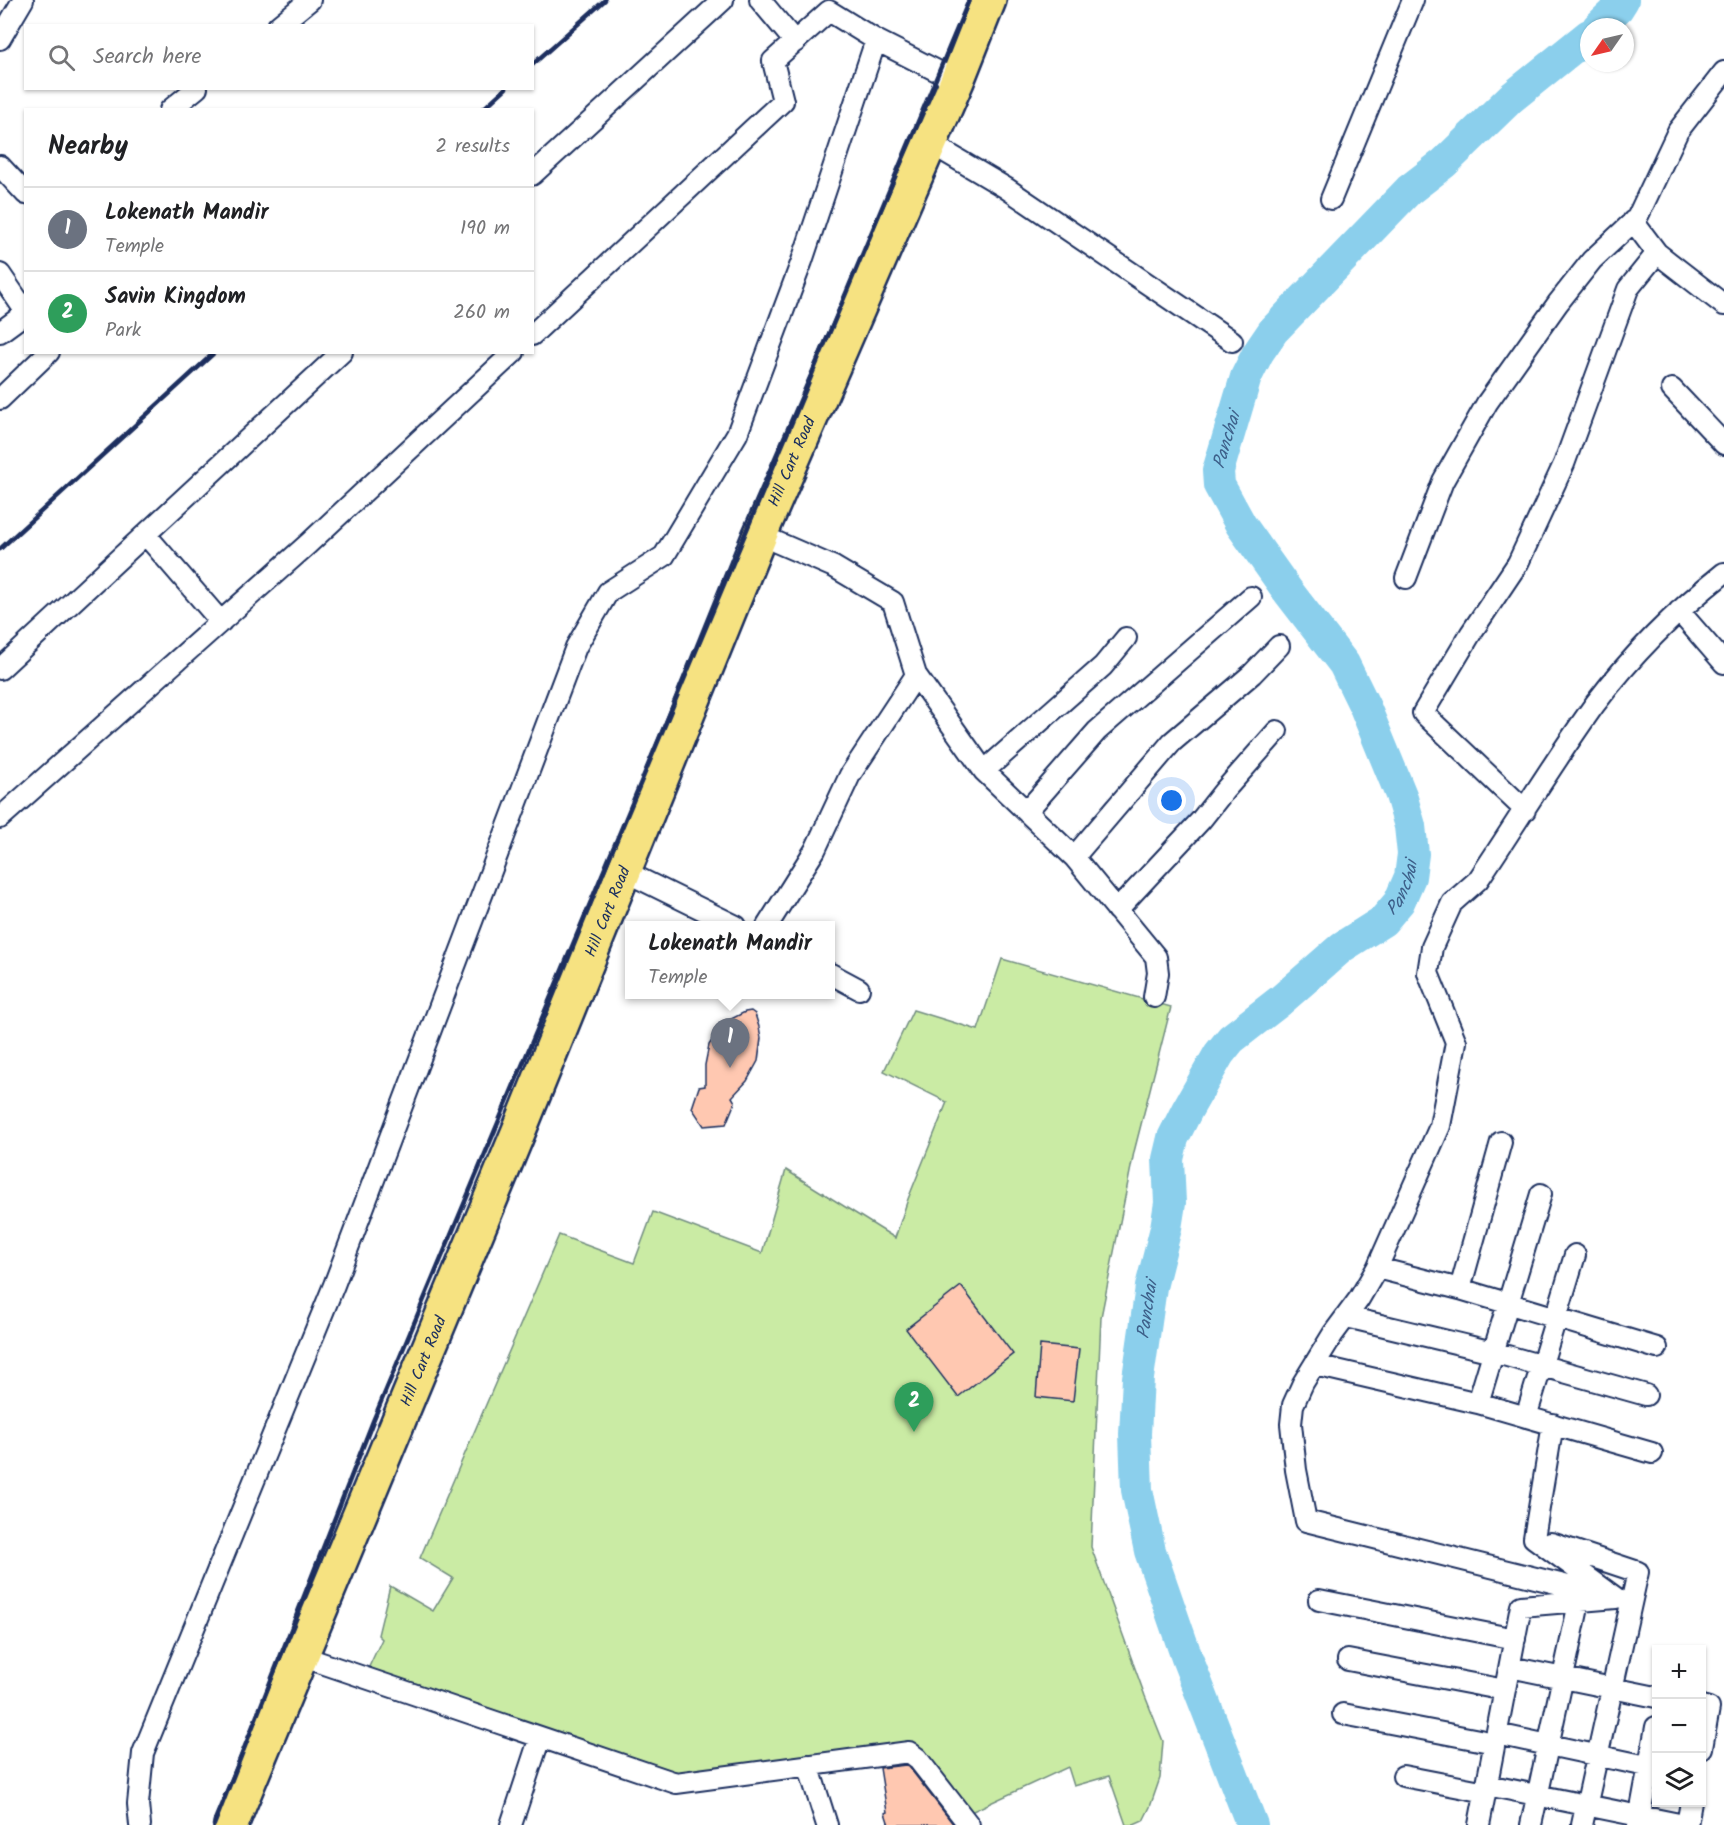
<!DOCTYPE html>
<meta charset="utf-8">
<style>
body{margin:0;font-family:Kalam,sans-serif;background:#f6f6f6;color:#202124}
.controls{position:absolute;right:18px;bottom:18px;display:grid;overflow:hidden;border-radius:0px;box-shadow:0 2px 4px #0004}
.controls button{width:54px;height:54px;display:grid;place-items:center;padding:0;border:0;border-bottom:2px solid #e0e0e0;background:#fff;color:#202124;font:30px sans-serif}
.compass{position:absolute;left:1580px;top:18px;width:54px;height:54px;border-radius:50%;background:#fff;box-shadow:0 2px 4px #0004;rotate:236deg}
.you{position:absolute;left:1172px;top:801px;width:21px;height:21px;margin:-15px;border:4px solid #fff;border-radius:50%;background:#1a73e8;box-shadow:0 0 0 9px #1a73e833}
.badge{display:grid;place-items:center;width:39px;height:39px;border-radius:50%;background:#1b2f5e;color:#fff;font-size:20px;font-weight:700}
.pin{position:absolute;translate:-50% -50px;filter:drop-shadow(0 2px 3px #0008)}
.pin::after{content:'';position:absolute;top:32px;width:21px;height:18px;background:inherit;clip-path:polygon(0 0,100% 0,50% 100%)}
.popup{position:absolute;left:625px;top:921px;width:210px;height:78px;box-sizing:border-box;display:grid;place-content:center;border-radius:0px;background:#fff;filter:drop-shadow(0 2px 4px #0005);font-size:20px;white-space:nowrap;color:#757577}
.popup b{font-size:22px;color:#202124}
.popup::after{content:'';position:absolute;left:50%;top:100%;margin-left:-12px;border:12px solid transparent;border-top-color:#fff}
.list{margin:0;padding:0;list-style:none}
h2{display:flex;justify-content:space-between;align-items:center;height:78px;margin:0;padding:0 24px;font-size:26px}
h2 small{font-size:20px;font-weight:400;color:#757577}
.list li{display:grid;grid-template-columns:39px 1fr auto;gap:18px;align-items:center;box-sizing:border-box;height:84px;padding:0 24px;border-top:2px solid #e0e0e0}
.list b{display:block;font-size:22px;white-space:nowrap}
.list p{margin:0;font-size:20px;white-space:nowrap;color:#757577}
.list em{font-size:20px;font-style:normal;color:#757577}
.icon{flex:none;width:33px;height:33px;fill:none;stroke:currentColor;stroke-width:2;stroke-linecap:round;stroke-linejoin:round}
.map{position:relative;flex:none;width:1724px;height:1825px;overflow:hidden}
.search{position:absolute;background:#fff;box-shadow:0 2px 4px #0004;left:24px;top:24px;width:510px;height:66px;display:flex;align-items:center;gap:15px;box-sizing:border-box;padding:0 21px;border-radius:0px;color:#757577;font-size:22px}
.panel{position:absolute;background:#fff;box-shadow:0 2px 4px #0004;left:24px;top:108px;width:510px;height:246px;border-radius:0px}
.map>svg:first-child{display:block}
</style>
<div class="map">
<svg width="1724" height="1825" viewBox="0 0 1724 1825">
<rect width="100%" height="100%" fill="#fff"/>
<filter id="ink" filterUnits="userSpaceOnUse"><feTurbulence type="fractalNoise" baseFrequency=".0167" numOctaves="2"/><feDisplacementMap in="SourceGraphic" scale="12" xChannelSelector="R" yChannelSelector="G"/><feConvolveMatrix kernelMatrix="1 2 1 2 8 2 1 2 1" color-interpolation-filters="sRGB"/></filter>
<g filter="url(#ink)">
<!-- green -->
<path fill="#caeba4" stroke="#728d81" stroke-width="1.5" d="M1002 959 1171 1007 1134 1152 1101 1317 1091 1547 1145 1696 1163 1741 1160 1778 1150 1807 1143 1821 1134 1825H1126L1109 1776 1074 1786 1068 1767 971 1812 961 1809 914 1744 679 1779 367 1671 382 1639 378 1635 390 1586 433 1611 453 1578 420 1558 559 1235 634 1263 653 1212 762 1253 786 1170 895 1238 908 1199 947 1102 884 1071 913 1010 978 1030Z"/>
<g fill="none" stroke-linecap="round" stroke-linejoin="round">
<!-- river -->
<g stroke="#8bcfec" stroke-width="32">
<path d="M1598 27 1618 8 1623 0"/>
<path id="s1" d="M1252 1825 1187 1658 1150 1551 1137 1490 1135 1434 1138 1378 1151 1287 1166 1228 1170 1203 1168 1159 1173 1138 1187 1110 1219 1054 1231 1039 1280 1001 1342 947 1383 921 1399 902 1410 877 1413 854 1410 826 1401 795 1365 707 1344 664 1287 590 1241 525 1219 485 1218 471 1246 377 1258 353 1273 331 1409 190 1444 163 1511 98 1589 35"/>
</g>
</g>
<!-- building -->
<path fill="#ffc8b1" stroke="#1b2f5e" stroke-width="1.5" d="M751 1011 755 1014 759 1027 761 1038 758 1061 747 1081 732 1097 735 1102 726 1124 704 1126 692 1108 699 1087 705 1086V1065L709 1045 720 1028 727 1021 745 1012Z
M961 1286 1013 1354 958 1397 906 1329Z
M1040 1345 1079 1349 1073 1401 1036 1397Z
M906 1765 909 1767 954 1825H889L885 1813 887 1812 880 1768Z"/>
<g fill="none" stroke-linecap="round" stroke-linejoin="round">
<!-- street casing -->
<g stroke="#1b2f5e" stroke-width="24">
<path id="street" d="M760 0 795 42
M278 26 310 0
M0 39 23 0
M170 110 197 88
M930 143 1006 188 1232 341
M0 166 26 194
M532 175 723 0
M1331 199 1413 0
M1633 221 1657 253 1724 305
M0 274 26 312
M0 332 26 313
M532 335 783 101 773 61 829 11 876 40 957 81
M1672 389 1724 444
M0 399 49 352
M146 535 221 622
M760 535 834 567 893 602 916 675 984 771 1074 857 1156 957 1158 973 1154 997
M1406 578 1443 481 1487 403 1558 303 1592 260 1637 218 1678 131 1724 72
M1679 611 1724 663
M0 669 342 352
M984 771 1103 666 1126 638
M1525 810 1423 713 1471 633 1518 563 1564 464 1628 289 1657 253
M1027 811 1097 731 1251 597
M0 818 308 544 514 352
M1074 857 1172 742 1252 674 1279 646
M624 871 736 926
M1117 910 1201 820 1224 791 1277 731
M767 926 815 850 850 775 916 675
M831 974 859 989
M1377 1268 1460 1289 1657 1348
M1460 1289 1501 1142
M1347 1317 1493 1352 1646 1395
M1315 1365 1478 1403 1652 1453
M1478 1403 1541 1194
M1526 1417 1575 1255
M1551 1543 1638 1572 1582 1825
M1616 1598 1306 1521 1296 1470 1291 1424 1293 1405 1303 1383 1333 1334 1359 1299 1377 1268 1440 1126 1456 1042 1428 973 1432 947 1452 903 1478 880C1517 822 1554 761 1595 704 1632 655 1676 611 1724 573
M1319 1600 1515 1639
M301 1656 676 1783 909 1752 917 1758 969 1825
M1348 1660 1505 1690
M1510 1667 1656 1697
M1702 1706 1709 1708 1702 1748
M1343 1714 1495 1743
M1497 1734 1656 1768
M808 1765 827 1825
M1403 1776 1486 1792
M1487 1785 1684 1825
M140 1825 138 1804 143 1753 334 1285 576 647 608 592 664 556 737 434 802 261 876 40
M511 1825 540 1737
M1479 1825 1521 1606 1616 1598 1534 1538 1553 1424
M1531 1825 1577 1612
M1638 1825 1656 1727
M1687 1825 1691 1802"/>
</g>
<!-- highway casing -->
<g stroke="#1b2f5e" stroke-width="38">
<g id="highway">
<path id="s2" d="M231 1825 520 1128 760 535 957 81 989 0"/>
</g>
</g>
<!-- street -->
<use href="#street" stroke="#fff" stroke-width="20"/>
<!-- highway -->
<use href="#highway" stroke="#f6e281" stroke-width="33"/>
<!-- rail -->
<path stroke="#1b2f5e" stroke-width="4.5" d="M532 65 605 0
M482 110 506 88
M0 549 215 352
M214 1825 373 1421 969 0"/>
</g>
</g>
<g text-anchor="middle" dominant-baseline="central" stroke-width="4.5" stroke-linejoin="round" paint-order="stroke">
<!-- street labels -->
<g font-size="16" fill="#1b2f5e" stroke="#fff">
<text stroke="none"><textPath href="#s2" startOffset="1474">Hill Cart Road</textPath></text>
<text stroke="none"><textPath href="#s2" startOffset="988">Hill Cart Road</textPath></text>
<text stroke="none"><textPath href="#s2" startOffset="502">Hill Cart Road</textPath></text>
</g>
<!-- water labels -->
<g font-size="18" font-style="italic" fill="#3d5f89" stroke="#fff">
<text stroke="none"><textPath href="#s1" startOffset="1562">Panchai</textPath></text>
<text stroke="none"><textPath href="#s1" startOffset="1058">Panchai</textPath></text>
<text stroke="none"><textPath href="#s1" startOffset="536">Panchai</textPath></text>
</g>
</g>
</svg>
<div class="controls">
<button>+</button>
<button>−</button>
<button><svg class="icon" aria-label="layers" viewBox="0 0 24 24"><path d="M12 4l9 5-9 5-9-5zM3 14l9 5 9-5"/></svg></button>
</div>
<svg class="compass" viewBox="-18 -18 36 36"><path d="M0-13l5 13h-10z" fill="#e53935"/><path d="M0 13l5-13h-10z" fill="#757577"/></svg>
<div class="you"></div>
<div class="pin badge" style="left:730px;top:1068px;background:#6b7280">1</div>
<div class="popup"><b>Lokenath Mandir</b>Temple</div>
<div class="pin badge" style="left:914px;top:1432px;background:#2e9e5b">2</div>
<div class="search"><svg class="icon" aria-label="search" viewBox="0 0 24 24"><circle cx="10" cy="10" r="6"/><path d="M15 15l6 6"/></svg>Search here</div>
<section class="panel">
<h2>Nearby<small>2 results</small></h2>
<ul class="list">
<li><span class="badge" style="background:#6b7280">1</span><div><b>Lokenath Mandir</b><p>Temple</p></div><em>190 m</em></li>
<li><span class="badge" style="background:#2e9e5b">2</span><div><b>Savin Kingdom</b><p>Park</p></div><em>260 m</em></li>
</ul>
</section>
</div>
